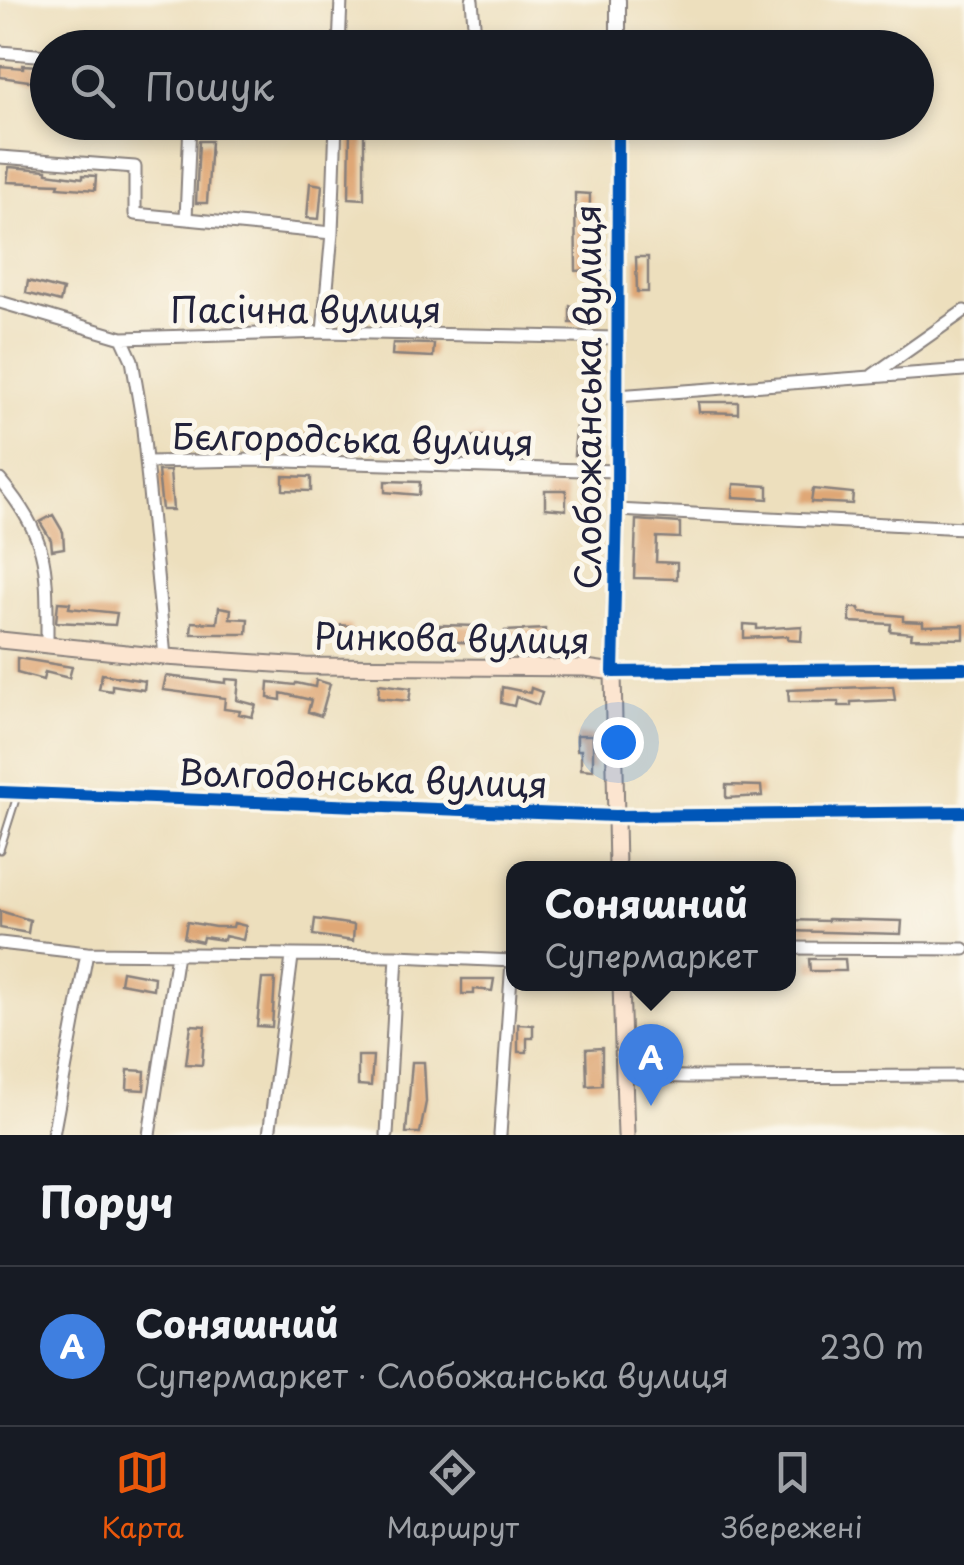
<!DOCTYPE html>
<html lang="uk">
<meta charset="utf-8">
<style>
body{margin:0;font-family:"Playpen Sans",sans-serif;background:#20242c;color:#f1f3f6}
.you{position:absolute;left:618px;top:742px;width:35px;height:35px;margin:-25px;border:8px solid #fff;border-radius:50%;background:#1a73e8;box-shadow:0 0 0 15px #1a73e833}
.badge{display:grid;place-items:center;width:65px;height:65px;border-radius:50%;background:#ea580c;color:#fff;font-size:32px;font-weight:700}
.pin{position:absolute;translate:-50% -82px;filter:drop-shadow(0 2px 5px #0008)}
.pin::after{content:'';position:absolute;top:52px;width:35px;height:30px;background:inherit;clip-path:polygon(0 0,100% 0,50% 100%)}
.popup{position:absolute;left:506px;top:861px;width:290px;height:130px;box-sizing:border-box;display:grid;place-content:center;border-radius:20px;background:#171b24;filter:drop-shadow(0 2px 8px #0005);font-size:32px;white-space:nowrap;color:#9ea1a6}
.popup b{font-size:38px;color:#f1f3f6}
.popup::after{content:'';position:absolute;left:50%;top:100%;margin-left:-20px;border:20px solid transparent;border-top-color:#171b24}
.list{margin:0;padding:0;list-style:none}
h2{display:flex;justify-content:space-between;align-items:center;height:130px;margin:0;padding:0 40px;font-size:42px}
h2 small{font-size:32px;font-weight:400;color:#9ea1a6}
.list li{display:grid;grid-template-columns:65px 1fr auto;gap:30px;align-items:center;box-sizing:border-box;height:160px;padding:0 40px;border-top:2px solid #363941}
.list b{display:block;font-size:38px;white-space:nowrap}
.list p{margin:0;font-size:32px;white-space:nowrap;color:#9ea1a6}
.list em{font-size:32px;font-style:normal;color:#9ea1a6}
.icon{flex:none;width:55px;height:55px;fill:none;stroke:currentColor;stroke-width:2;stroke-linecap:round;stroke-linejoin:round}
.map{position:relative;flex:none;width:964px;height:1135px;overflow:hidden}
.search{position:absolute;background:#171b24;box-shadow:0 5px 15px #0003;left:30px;right:30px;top:30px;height:110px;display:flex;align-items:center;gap:25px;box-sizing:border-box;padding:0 35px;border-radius:55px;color:#9ea1a6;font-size:38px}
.sheet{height:290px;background:#171b24}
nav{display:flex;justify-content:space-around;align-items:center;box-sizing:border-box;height:140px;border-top:2px solid #363941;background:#171b24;font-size:28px;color:#9ea1a6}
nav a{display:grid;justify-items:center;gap:5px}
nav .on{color:#ea580c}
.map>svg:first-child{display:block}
</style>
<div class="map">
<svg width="964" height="1135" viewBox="0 0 964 1135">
<rect width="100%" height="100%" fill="#fbf7ec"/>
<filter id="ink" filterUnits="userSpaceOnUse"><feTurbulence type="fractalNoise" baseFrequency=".01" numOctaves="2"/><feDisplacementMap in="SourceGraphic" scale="20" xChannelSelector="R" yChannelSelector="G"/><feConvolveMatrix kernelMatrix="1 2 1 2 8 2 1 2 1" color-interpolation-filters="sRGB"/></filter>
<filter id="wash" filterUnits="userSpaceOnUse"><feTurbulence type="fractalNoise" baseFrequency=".0048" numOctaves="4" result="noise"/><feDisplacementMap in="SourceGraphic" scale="40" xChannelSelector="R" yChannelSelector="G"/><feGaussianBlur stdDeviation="2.25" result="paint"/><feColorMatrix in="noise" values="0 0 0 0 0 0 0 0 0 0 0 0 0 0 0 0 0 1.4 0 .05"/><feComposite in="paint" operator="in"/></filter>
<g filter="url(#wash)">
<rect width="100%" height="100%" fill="#eddfbd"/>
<g id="blocks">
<!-- building -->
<path fill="#dfa776" d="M23 65 37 66 36 82 0 77V66L23 68Z
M350 126H364V199L349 198Z
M199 141H211L207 203H196Z
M9 167 47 170V173L83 178V175L96 176 95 190 58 187 59 184 7 182Z
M310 183 322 185 319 219 307 218Z
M575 193 590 194 589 270 576 271Z
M636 257H648V292H637Z
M28 281 63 290 60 302 26 293Z
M588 305V323H570V306Z
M393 343 434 344 433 357 392 355Z
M698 402H738V413L699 412Z
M576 427 587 428 586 455H574Z
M307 433 347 435 346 448 307 445Z
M366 435 399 436V451L364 448Z
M483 436V440L511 441V454L465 451V437Z
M158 471H170L173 510H162Z
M283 476 311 477V491L283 490Z
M385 481 420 482 419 495 385 492Z
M734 484 768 486V499L733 497Z
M813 489 853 493 852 504 811 502Z
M545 490H566V510L545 508Z
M53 515 63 532 64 548 52 550 51 540 40 522Z
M636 520 680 523V538L657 537 656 562 677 563V579L634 578Z
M58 602 70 603 69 608 117 613 115 625 56 622Z
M219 607 231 609 230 618 248 619 247 634H191L192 622 217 623Z
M850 608H859L860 612 903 616V621L923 622V626L964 625V639L911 638 912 633 890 631 891 624 850 622Z
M744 624 757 625V629L802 626 801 641 788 640V636L744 638Z
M341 625 351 626 350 640 321 638V627H340Z
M440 625 478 626 477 643 440 641Z
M545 629V642L505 644V631Z
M17 658 72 667 69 678 45 672 43 680 17 673Z
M102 674 145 681 144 690 112 685V691L99 689Z
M166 676 226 683V679L239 680 237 700 256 705 252 717 239 714 240 711 224 709 225 698 163 690Z
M316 680 330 684 321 716 308 712 311 700 281 693V700L268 698 269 682 295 685 296 683 315 687Z
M379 684 411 688 409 701 378 698Z
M893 686 895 700 851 702V706H839V702H789L788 690Z
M502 687 530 693 531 688 542 692 538 705 516 697 514 706 501 703Z
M577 735H593V770L581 769V750H577Z
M726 785 761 786 762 796 726 798Z
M0 911 30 920 28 933 0 928Z
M315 919 354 925 353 941 313 935Z
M828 919 902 921 901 934 788 931V920L828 921Z
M187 922 215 927H233L234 923 246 926 243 940 225 936 224 940 203 937 202 942 184 938Z
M809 959H845L846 971H810Z
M122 971 154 977 153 989 120 983Z
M262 979H275L272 1027 257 1026Z
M462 979H494L492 991 474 989V994H462Z
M518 1024 533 1025V1038H527V1052H518Z
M191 1025 205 1026 202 1065 186 1064Z
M602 1048V1085L587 1086 586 1049Z
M358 1056H373L371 1086 358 1085Z
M412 1062H424L426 1102 420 1133H406Z
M128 1070 145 1071 144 1090 127 1089Z"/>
</g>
</g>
<g filter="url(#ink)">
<use href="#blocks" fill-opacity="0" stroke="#88807c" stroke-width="2.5"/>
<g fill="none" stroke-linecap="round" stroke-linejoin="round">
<!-- service casing -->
<g stroke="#88807c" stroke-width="9">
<path id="service" d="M0 850 17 796"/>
</g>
<!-- minor casing -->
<g stroke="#88807c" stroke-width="15">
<path id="minor" d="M472 0 476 48
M339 48 341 0
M0 52 48 56
M557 122 618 124
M0 157 135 167V214L332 233
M186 219 190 122
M0 302 122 338 323 332 616 338
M323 332 332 233 336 122
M122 338 132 360 142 419 165 657
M873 375 964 311
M617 396 964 370
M147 462 252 460 617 471
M0 480C50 540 47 568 47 643
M617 510 964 528
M613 672 964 668
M0 792 615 816 964 812
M0 943 87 953 397 956 514 961
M788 948 964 949
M624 1071 637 1076 688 1077 964 1076
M53 1135 87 953
M149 1135 177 954
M269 1135 292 957
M387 1135 397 956
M500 1135 512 961"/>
</g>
<!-- tertiary casing -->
<g stroke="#88807c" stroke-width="18">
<path id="tertiary" d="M618 48V0
M613 672 617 510 618 122"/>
</g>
<!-- secondary casing -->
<g stroke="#88807c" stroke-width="19">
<path id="secondary" d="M0 640 165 657 306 666 586 668 613 672 617 868
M621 984 626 1135"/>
</g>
<!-- service -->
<use href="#service" stroke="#fff" stroke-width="5"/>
<!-- minor -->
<use href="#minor" stroke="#fff" stroke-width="11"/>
<!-- tertiary -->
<use href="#tertiary" stroke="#fff" stroke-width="14"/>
<!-- secondary -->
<use href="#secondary" stroke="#fce5d0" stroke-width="15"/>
<!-- cycleway casing -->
<g stroke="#fbf7ec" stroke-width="19">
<path id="cycleway" d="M618 122 617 510 613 672 964 668
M0 792 615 816 964 812"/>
</g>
<!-- cycleway -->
<use href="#cycleway" stroke="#0057b8" stroke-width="12"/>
</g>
</g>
<g text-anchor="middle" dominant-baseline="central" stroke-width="10" stroke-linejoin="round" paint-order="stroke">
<!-- street labels -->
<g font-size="35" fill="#22223b" stroke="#fbf7ec">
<text x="306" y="308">Пасічна вулиця</text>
<text transform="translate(586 397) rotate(-90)">Слобожанська вулиця</text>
<text transform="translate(353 438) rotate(1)">Бєлгородська вулиця</text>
<text transform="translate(452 637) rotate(1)">Ринкова вулиця</text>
<text transform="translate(363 777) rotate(2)">Волгодонська вулиця</text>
</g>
</g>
</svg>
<div class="you"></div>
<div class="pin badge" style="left:651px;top:1106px;background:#3f7fe0">A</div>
<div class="popup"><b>Соняшний</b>Супермаркет</div>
<div class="search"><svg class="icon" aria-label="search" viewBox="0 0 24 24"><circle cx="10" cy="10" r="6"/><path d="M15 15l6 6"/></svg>Пошук</div>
</div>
<section class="sheet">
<h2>Поруч<small></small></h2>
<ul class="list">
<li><span class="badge" style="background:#3f7fe0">A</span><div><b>Соняшний</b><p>Супермаркет · Слобожанська вулиця</p></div><em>230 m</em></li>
</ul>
</section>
<nav>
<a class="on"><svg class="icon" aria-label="map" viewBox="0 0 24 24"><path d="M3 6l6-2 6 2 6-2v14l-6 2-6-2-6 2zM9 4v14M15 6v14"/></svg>Карта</a>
<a><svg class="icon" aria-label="directions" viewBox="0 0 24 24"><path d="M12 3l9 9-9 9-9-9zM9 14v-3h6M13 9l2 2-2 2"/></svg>Маршрут</a>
<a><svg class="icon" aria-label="saved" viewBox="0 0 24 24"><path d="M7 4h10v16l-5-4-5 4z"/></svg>Збережені</a>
</nav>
